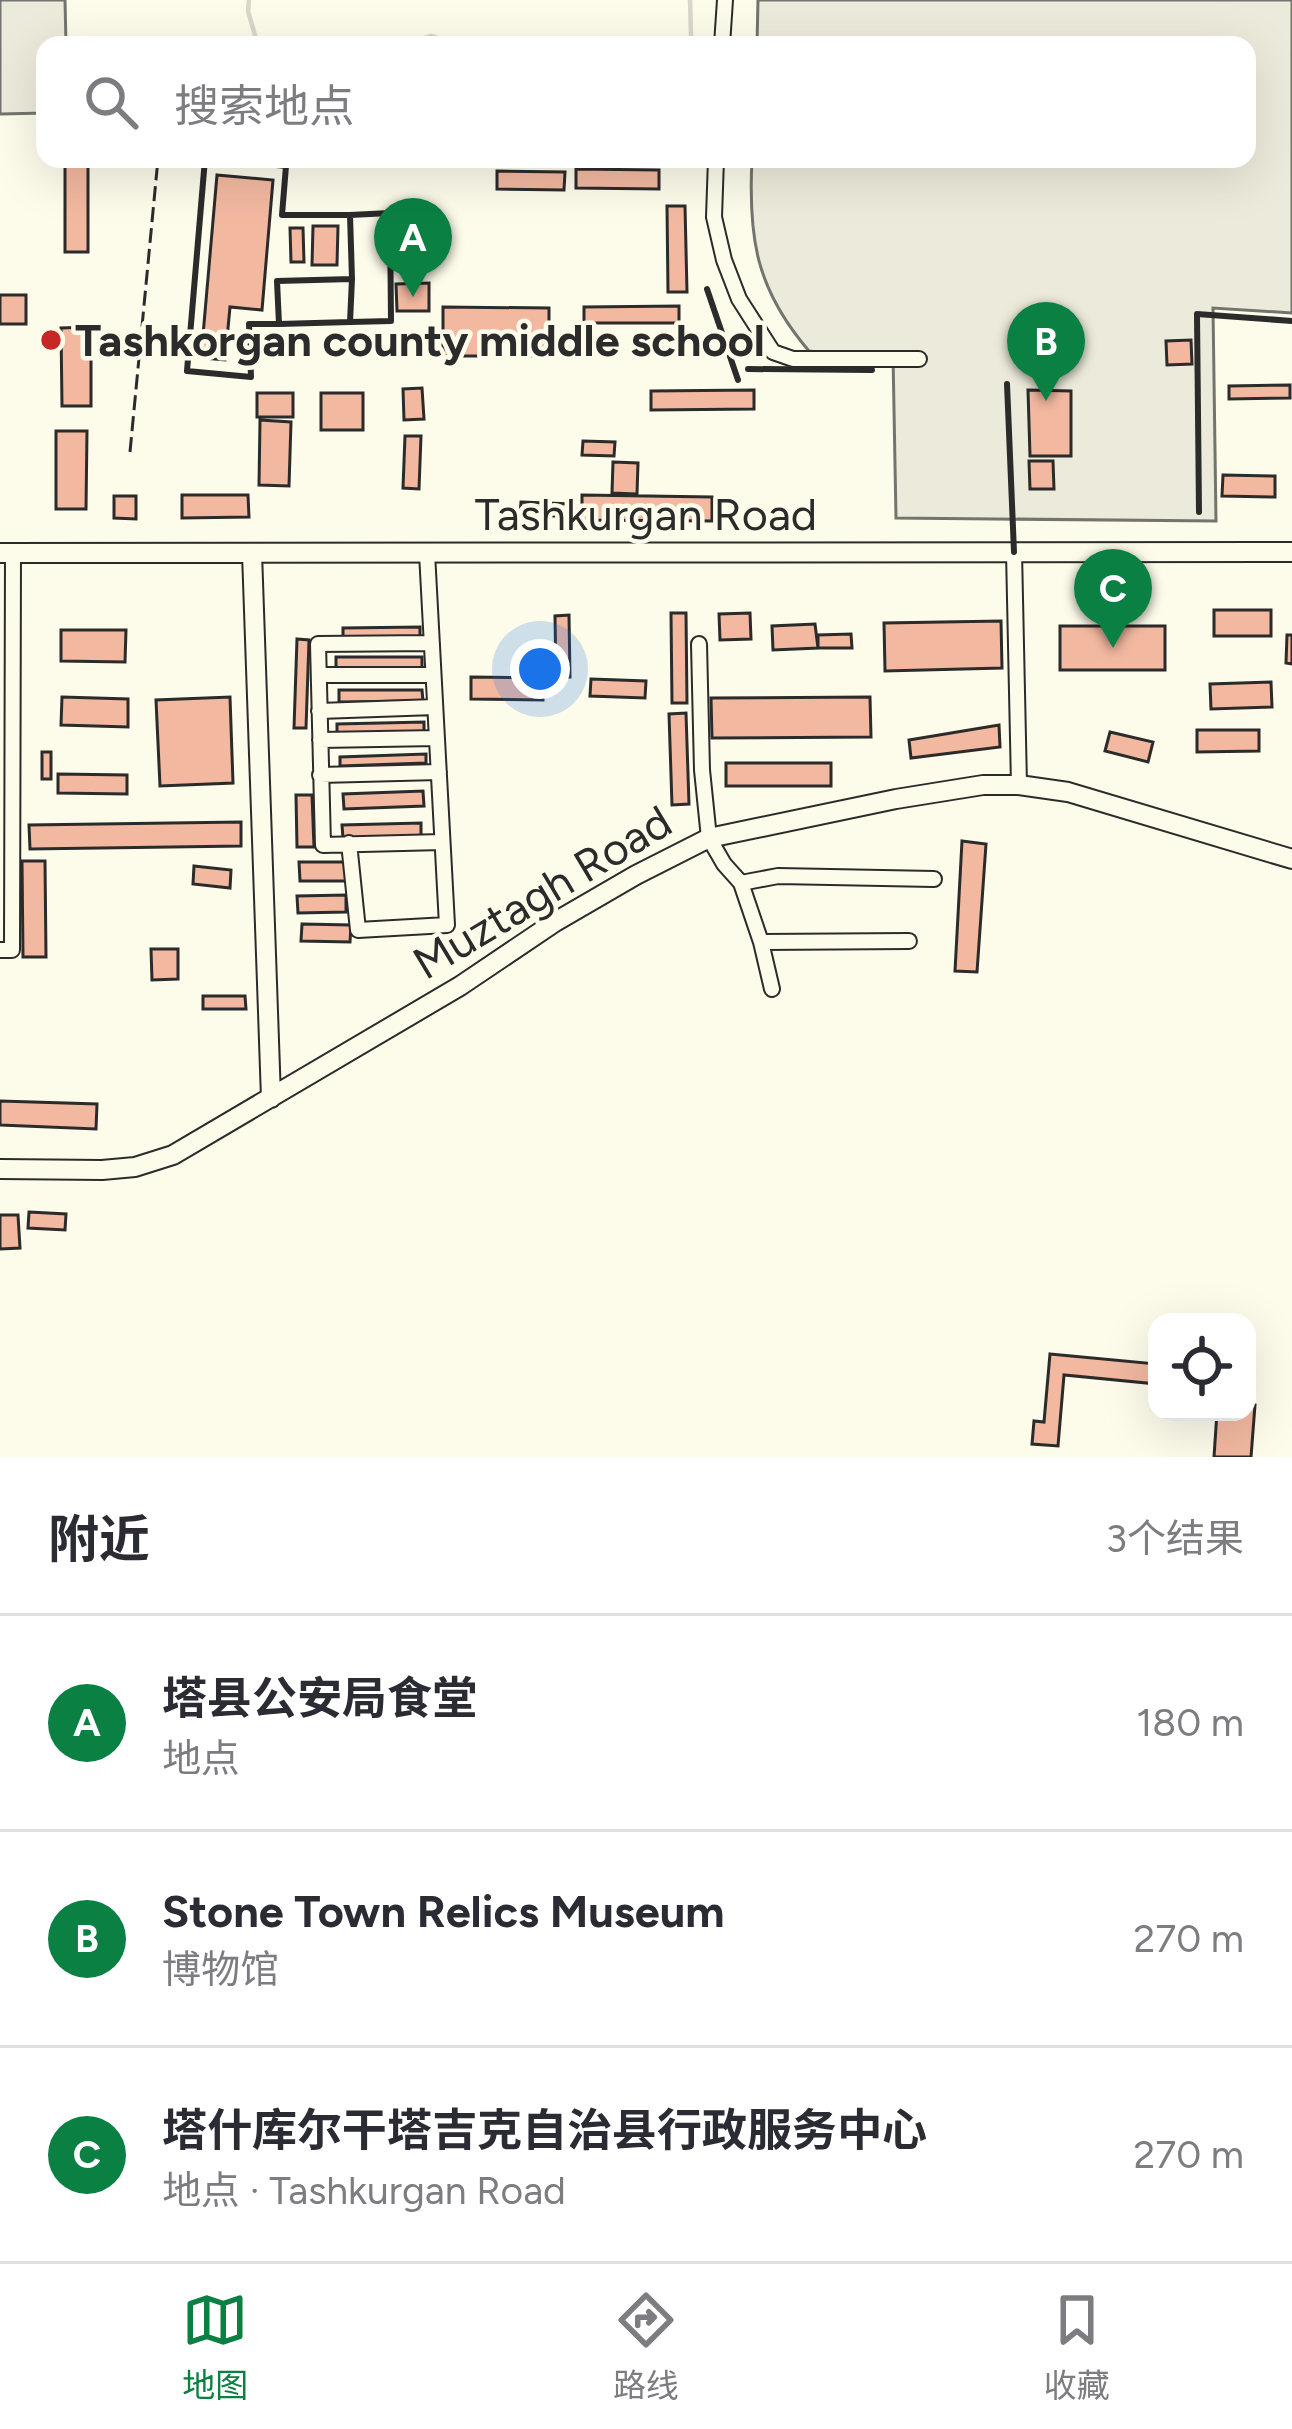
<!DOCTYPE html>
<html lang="zh">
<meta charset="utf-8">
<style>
body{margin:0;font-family:Figtree,"Noto Sans SC",sans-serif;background:#f7f7f7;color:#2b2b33}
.controls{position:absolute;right:36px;bottom:36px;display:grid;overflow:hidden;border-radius:24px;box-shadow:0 12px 48px #0002}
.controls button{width:108px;height:108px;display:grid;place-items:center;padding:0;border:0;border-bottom:3px solid #e1e1e2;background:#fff;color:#2b2b33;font:60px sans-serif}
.you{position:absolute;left:540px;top:669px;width:42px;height:42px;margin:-30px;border:9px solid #fff;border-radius:50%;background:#1a73e8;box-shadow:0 0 0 18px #1a73e833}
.badge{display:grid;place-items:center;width:78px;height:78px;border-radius:50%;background:#0b8043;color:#fff;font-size:39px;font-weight:700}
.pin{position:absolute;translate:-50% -99px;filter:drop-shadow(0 3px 6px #0008)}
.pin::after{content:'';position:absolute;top:63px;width:42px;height:36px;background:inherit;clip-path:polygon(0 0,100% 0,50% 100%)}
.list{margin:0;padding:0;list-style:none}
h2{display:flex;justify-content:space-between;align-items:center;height:156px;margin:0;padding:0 48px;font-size:51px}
h2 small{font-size:39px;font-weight:400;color:#7c7c81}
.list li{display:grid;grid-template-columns:78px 1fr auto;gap:36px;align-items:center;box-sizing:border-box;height:216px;padding:0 48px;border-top:3px solid #e1e1e2}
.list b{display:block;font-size:45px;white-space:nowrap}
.list p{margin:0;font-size:39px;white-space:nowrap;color:#7c7c81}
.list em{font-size:39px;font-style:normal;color:#7c7c81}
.icon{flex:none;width:66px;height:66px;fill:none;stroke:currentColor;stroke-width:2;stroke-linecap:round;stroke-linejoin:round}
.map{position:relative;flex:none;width:1292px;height:1457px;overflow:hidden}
.search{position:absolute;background:#fff;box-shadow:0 12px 48px #0002;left:36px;right:36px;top:36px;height:132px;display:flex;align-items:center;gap:30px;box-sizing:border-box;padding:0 42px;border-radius:24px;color:#7c7c81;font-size:45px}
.sheet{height:804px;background:#fff}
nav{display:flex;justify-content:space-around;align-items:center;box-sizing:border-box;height:168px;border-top:3px solid #e1e1e2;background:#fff;font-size:33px;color:#7c7c81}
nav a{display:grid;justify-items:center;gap:6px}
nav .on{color:#0b8043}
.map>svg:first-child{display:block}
</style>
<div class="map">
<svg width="1292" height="1457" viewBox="0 0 1292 1457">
<rect width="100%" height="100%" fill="#fdfbea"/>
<!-- green -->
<path fill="#ecebdb" stroke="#74746e" stroke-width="3" d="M0 0H65L66 45H45V113L0 114Z
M758 0H1292V313L1213 308 1216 521 896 518 893 355H843L809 351C756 289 748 238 752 159H1247V45H757Z"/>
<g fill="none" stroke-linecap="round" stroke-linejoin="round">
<!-- stream -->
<path stroke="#d8d7c9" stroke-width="4.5" d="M249 0 248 11 257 42 264 45
M690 0 691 35 694 45
M402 45 431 36 461 45"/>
</g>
<!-- building -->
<path fill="#f2b8a0" stroke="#2b2b2b" stroke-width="3" d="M65 159H88V252H65Z
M576 169 659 170V189L576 188Z
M497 171 565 172 564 190 497 189Z
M217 175 273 180 262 310 230 307 225 360 201 358Z
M667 206H685L687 292H668Z
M313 226H338L337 265H312Z
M290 228H303L304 262H291Z
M429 283V311H397L396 284Z
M0 295H26V324H0Z
M679 306V323H584V307Z
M443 307 549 308V356H443Z
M91 327V406H62L61 328Z
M1191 340 1192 364 1167 365 1166 341Z
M1290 385V398L1229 399V386Z
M422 388 424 419 404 420 403 389Z
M754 390V409L651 410V391Z
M1028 390 1071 391V456H1030Z
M257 393H293V417H257Z
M321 393H363V430H321Z
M260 420 291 422 289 486 259 485Z
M56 431H87L86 509H56Z
M405 436H421L419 489 403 488Z
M583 441 615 442 614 456 582 455Z
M1029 461H1053L1054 489H1030Z
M613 462 638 463 637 494 612 493Z
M1223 475 1275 476V497L1222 496Z
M182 495H248L249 517 182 518Z
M582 495 712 497V521L582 520Z
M114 496H136V519L114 518Z
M521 502 572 504 571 517 520 514Z
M1214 610H1271V636H1214Z
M671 613H686L687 703H672Z
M750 613 751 639 720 640 719 614Z
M569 615 570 677H556L555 616Z
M1001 621 1002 668 885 671 884 623Z
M815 624 818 648 773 650 772 626Z
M1060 626H1165V670H1060Z
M420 627V639L343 640V628Z
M61 630H126L125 662 61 661Z
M851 634 852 648H818V635Z
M1287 635H1292V664L1286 663Z
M297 639 309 640 306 728H294Z
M336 657H422V669H336Z
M471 677 544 678 543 700 471 699Z
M591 679 646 681 645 698 590 696Z
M1271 682 1272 707 1211 709 1210 684Z
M339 690H422L423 701 339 702Z
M62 697 128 699V727L61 725Z
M230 697 233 783 160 786 156 700Z
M870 697 871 737 712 738 711 698Z
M686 713 689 804 672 805 669 714Z
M424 722V732L337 735V724Z
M999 725 1000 747 911 758 909 740Z
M1197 730H1259V751L1197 752Z
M1110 732 1153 742 1148 762 1105 751Z
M42 752H51V779H42Z
M426 754V763L340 766V757Z
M726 763H831V786H726Z
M58 774 127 775V794L58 793Z
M423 791 424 806 344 809 343 794Z
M296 795H312L314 847H297Z
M241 822V846L30 849 29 825Z
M421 823V836L343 838 342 825Z
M962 841 986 844 977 972 955 971Z
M22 861H45L46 957H23Z
M299 862H345L346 881H300Z
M194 866 231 870 230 888 193 884Z
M346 895V912L298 913 297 896Z
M302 924 351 925 350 942 301 941Z
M151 949H178V979L152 980Z
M203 996H245L246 1009H203Z
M0 1101 97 1104 96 1129 0 1125Z
M29 1212 66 1214 65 1230 28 1228Z
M0 1215H18L20 1248 0 1249Z
M1050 1354 1157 1364V1384L1064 1375 1058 1446 1032 1444 1034 1421 1044 1422Z
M1247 1404 1255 1405 1251 1457H1214L1217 1412H1247Z"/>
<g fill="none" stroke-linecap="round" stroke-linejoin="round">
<!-- street casing -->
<g stroke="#2b2b2b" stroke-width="18">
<path id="street" d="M722 45 725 0
M716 159 714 217 724 260 739 299 773 352 793 359H919
M1014 552 1019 785
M432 643 318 644 323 845 442 842
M699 644 702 770 709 838 724 864 741 883 761 942 772 989
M319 675H433
M319 711 435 707
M320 740 437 738
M320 775 439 772
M349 843 358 930 447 925 427 553
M741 883 778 876 934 879
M761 942 909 941
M0 950H12L13 553"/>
</g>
<!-- secondary casing -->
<g stroke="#2b2b2b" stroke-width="22">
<path id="secondary" d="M0 553 1292 552
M252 553 271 1098
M0 1169 102 1170 135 1167 173 1155 460 986 555 922 636 875 709 838 896 799 983 785H1019L1068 792 1292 859"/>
</g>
<!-- street -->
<use href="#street" stroke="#fdfbea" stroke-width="14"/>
<!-- secondary -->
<use href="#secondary" stroke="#fdfbea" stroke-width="18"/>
<!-- fence -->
<path stroke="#2b2b2b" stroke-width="3" stroke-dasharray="15 6" stroke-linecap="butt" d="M130 452 158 159"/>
<!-- wall -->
<path stroke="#2b2b2b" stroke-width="6" d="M205 159 187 371 251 377 249 324H279L277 281 352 279 350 215H282L286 166 215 159
M350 215 390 213 391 321 350 322
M707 289 738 380
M279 324 350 322 352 279
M748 369 872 370
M1007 384 1014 552
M1199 512 1197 314 1292 321"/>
</g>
<!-- markers -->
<circle fill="#c62828" stroke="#fdfbea" stroke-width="4.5" cx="51" cy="340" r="12"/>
<g text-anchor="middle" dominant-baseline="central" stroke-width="9" stroke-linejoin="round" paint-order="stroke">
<!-- poi labels -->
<g font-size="45" font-weight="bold" fill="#2b2b2b" stroke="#fdfbea" text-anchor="start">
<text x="75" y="340">Tashkorgan county middle school</text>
</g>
<!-- street labels -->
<g font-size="45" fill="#2b2b2b" stroke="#fdfbea">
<text x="646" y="514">Tashkurgan Road</text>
<text transform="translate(542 892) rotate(-31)">Muztagh Road</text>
</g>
</g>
</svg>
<div class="controls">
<button><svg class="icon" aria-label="locate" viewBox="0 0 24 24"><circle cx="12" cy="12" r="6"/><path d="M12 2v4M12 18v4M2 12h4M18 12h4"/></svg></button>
</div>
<div class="you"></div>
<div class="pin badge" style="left:413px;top:297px">A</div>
<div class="pin badge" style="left:1046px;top:401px">B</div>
<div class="pin badge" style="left:1113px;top:648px">C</div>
<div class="search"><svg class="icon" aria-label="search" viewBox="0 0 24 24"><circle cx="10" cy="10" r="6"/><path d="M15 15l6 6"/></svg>搜索地点</div>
</div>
<section class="sheet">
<h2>附近<small>3个结果</small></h2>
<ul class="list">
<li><span class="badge">A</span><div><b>塔县公安局食堂</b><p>地点</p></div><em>180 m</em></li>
<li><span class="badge">B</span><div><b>Stone Town Relics Museum</b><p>博物馆</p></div><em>270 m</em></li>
<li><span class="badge">C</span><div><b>塔什库尔干塔吉克自治县行政服务中心</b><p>地点 · Tashkurgan Road</p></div><em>270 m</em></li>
</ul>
</section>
<nav>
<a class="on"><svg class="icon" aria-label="map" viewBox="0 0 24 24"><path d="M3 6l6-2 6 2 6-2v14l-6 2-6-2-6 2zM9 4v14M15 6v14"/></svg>地图</a>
<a><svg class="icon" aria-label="directions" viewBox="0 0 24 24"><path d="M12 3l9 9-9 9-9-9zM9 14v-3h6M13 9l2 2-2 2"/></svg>路线</a>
<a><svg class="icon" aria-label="saved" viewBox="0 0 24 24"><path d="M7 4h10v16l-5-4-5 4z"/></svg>收藏</a>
</nav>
